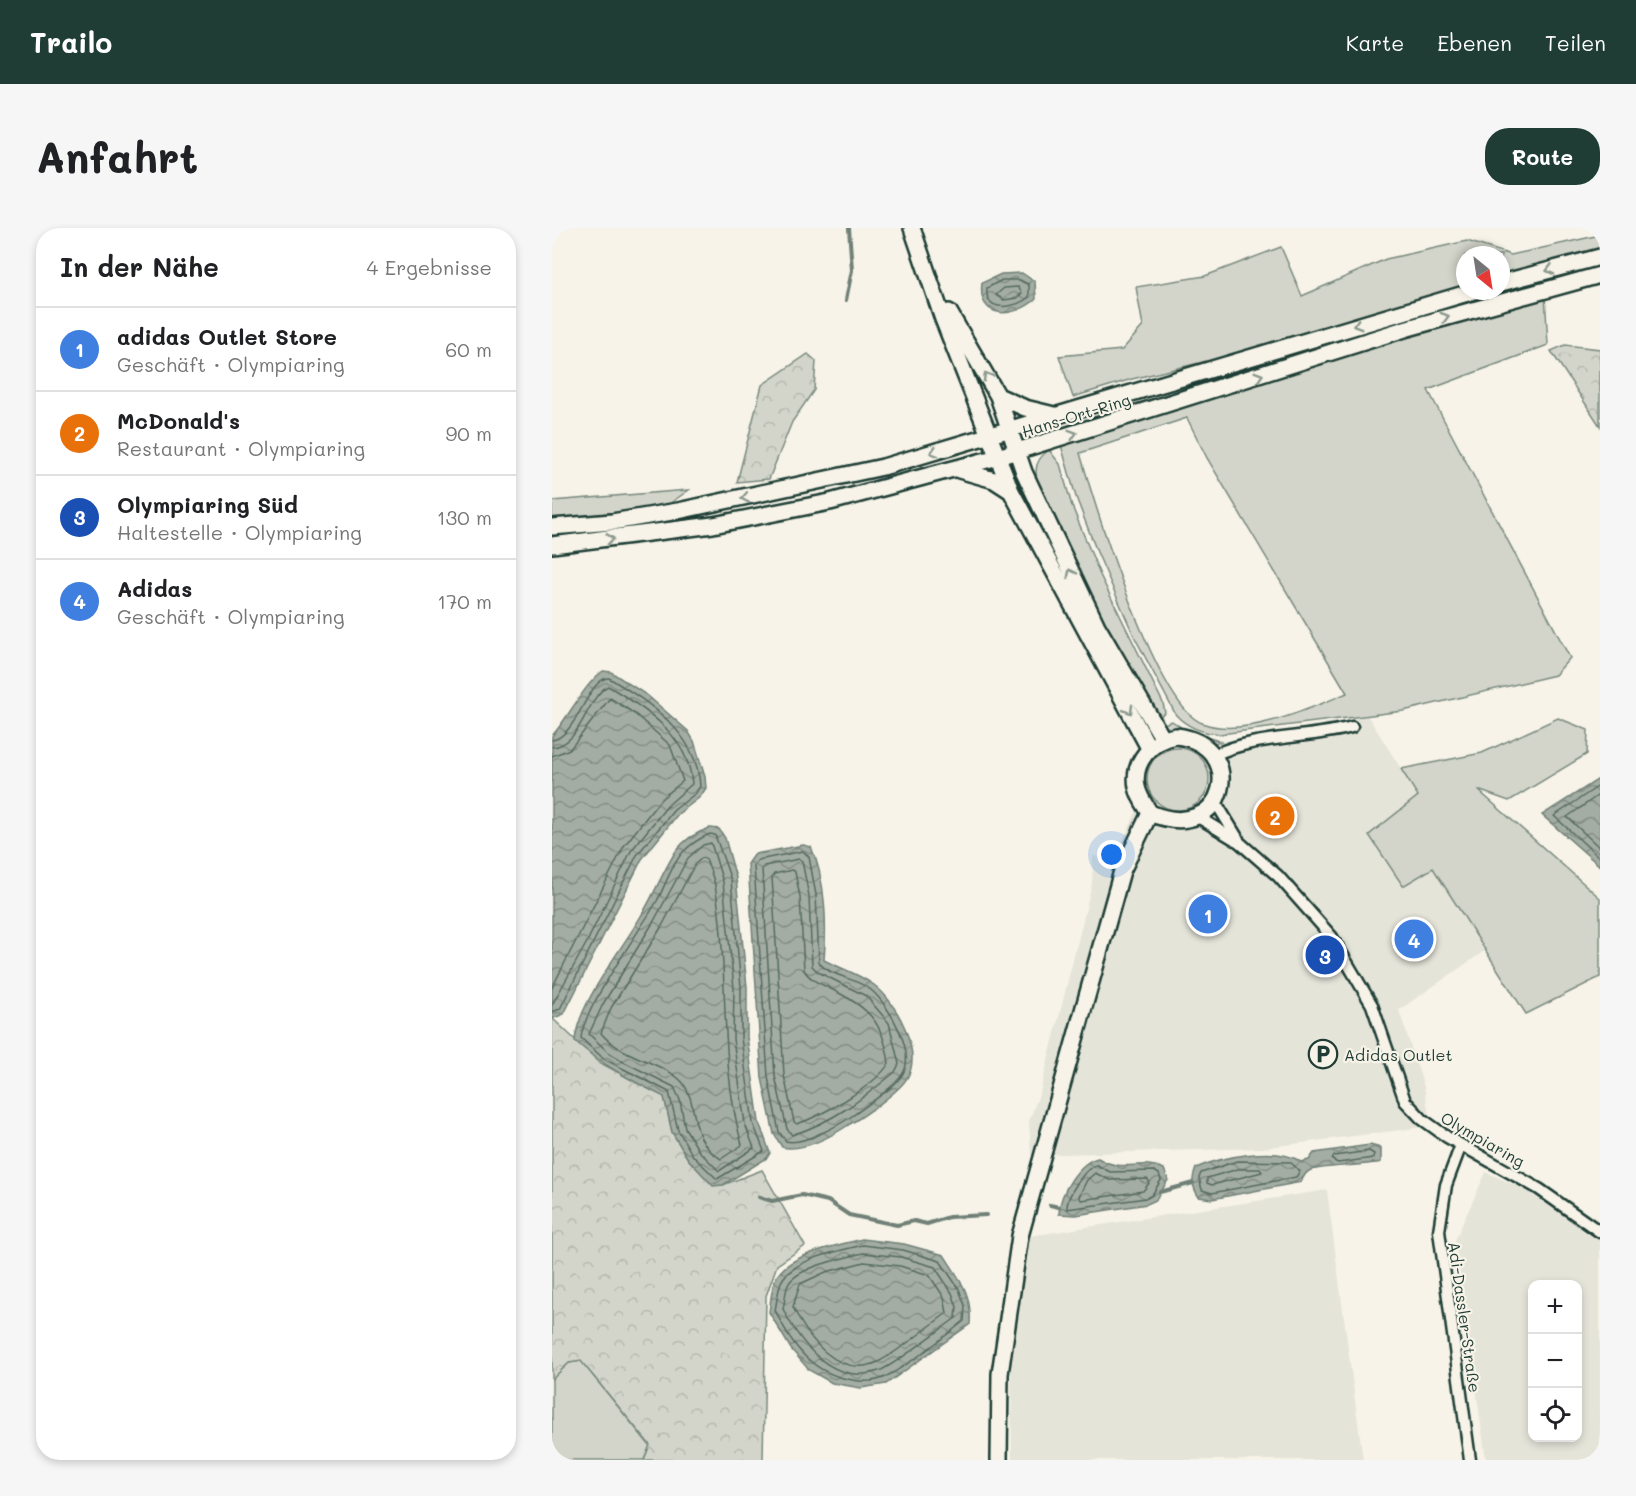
<!DOCTYPE html>
<html lang="de">
<meta charset="utf-8">
<style>
body{margin:0;font-family:Mali,sans-serif;background:#f6f6f6;color:#202124}
.controls{position:absolute;right:18px;bottom:18px;display:grid;overflow:hidden;border-radius:12px;box-shadow:0 3px 9px #0003}
.controls button{width:54px;height:54px;display:grid;place-items:center;padding:0;border:0;border-bottom:2px solid #e0e0e0;background:#fff;color:#202124;font:30px sans-serif}
.compass{position:absolute;left:904px;top:18px;width:54px;height:54px;border-radius:50%;background:#fff;box-shadow:0 3px 9px #0003;rotate:150deg}
.you{position:absolute;left:560px;top:627px;width:21px;height:21px;margin:-15px;border:4px solid #fff;border-radius:50%;background:#1a73e8;box-shadow:0 0 0 9px #1a73e833}
.badge{display:grid;place-items:center;width:39px;height:39px;border-radius:50%;background:#1f3d34;color:#fff;font-size:20px;font-weight:700}
.pin{position:absolute;translate:-50% -50%;border:3px solid #fff;box-shadow:0 2px 6px #0006}
.list{margin:0;padding:0;list-style:none}
h2{display:flex;justify-content:space-between;align-items:center;height:78px;margin:0;padding:0 24px;font-size:26px}
h2 small{font-size:20px;font-weight:400;color:#757577}
.list li{display:grid;grid-template-columns:39px 1fr auto;gap:18px;align-items:center;box-sizing:border-box;height:84px;padding:0 24px;border-top:2px solid #e0e0e0}
.list b{display:block;font-size:22px;white-space:nowrap}
.list p{margin:0;font-size:20px;white-space:nowrap;color:#757577}
.list em{font-size:20px;font-style:normal;color:#757577}
.icon{flex:none;width:33px;height:33px;fill:none;stroke:currentColor;stroke-width:2;stroke-linecap:round;stroke-linejoin:round}
.map{position:relative;flex:none;width:1048px;height:1232px;overflow:hidden;border-radius:24px}
header{display:flex;align-items:center;gap:36px;box-sizing:border-box;height:84px;padding:0 30px;background:#1f3d34;color:#fff}
header strong{font-size:28px}
nav{display:flex;gap:33px;margin-inline-start:auto;font-size:21px}
.intro{display:flex;align-items:center;justify-content:space-between;box-sizing:border-box;height:144px;padding:0 36px}
h1{margin:0;font-size:42px}
.button{padding:15px 27px;border-radius:24px;background:#1f3d34;color:#fff;font-size:21px;font-weight:700}
main{display:flex;gap:36px;padding:0 36px}
aside{flex:1;background:#fff;border-radius:24px;box-shadow:0 3px 9px #0003}
.map>svg:first-child{display:block}
</style>
<header>
<strong>Trailo</strong>
<nav><a>Karte</a><a>Ebenen</a><a>Teilen</a></nav>
</header>
<div class="intro"><h1>Anfahrt</h1><a class="button">Route</a></div>
<main>
<aside>
<h2>In der Nähe<small>4 Ergebnisse</small></h2>
<ul class="list">
<li><span class="badge" style="background:#3f7fe0">1</span><div><b>adidas Outlet Store</b><p>Geschäft · Olympiaring</p></div><em>60 m</em></li>
<li><span class="badge" style="background:#e8710a">2</span><div><b>McDonald's</b><p>Restaurant · Olympiaring</p></div><em>90 m</em></li>
<li><span class="badge" style="background:#1a4fb4">3</span><div><b>Olympiaring Süd</b><p>Haltestelle · Olympiaring</p></div><em>130 m</em></li>
<li><span class="badge" style="background:#3f7fe0">4</span><div><b>Adidas</b><p>Geschäft · Olympiaring</p></div><em>170 m</em></li>
</ul>
</aside>
<div class="map">
<svg width="1048" height="1232" viewBox="0 0 1048 1232">
<defs>
<pattern id="forest-crowns" width="20" height="18" patternUnits="userSpaceOnUse" patternTransform="scale(1.5)"><rect width="20" height="18" fill="#d3d5ca"/><path d="M2 6a3 3 0 1 1 6 0M12 15a3 3 0 1 1 6 0" fill="none" stroke="#b5b8ae"/></pattern>
<pattern id="water-waves" width="16" height="10" patternUnits="userSpaceOnUse" patternTransform="scale(1.5)"><rect width="16" height="10" fill="#a4ada3"/><path d="M0 5q4-4 8 0t8 0" fill="none" stroke="#858e86"/></pattern>
</defs>
<rect width="100%" height="100%" fill="#f7f3e8"/>
<filter id="ink" filterUnits="userSpaceOnUse"><feTurbulence type="fractalNoise" baseFrequency=".0167" numOctaves="2"/><feDisplacementMap in="SourceGraphic" scale="12" xChannelSelector="R" yChannelSelector="G"/><feConvolveMatrix kernelMatrix="1 2 1 2 8 2 1 2 1" color-interpolation-filters="sRGB"/></filter>
<g filter="url(#ink)">
<!-- built -->
<path fill="#e5e4d9" fill-rule="evenodd" d="M816 488 866 568 817 608 881 639 934 722 847 782 872 859 879 898 711 920 479 927 477 893 489 861 540 656 541 628 562 631 585 583 579 553 619 506 662 515Z
M934 944 993 971 1048 1012V1232H934L903 1012ZM981 1056H1026V1210H981Z
M775 962 811 1232H460L459 1143 477 1008Z"/>
<!-- green -->
<path fill="#d3d5ca" stroke="#79897f" stroke-width="1.5" fill-rule="evenodd" d="M1048 7V23L949 49V27H913V59L676 128 580 151 521 169 507 128 570 122 591 98 584 59 653 48 729 19 750 68 834 31 915 13 959 27Z
M993 67 996 117 876 162 1018 430 1003 447 851 483 668 506C650 505 636 500 624 487L582 408 545 324 524 269 509 217 815 119ZM635 190 655 230 795 465C757 481 690 511 650 495 605 479 542 275 528 225Z
M497 222 508 236 520 278 548 347 611 475 613 485 607 489 558 408 486 254C481 240 485 230 497 222Z
M137 262 114 278 0 292V273Z
M1006 490 1036 502 1035 526 957 573 926 562 1048 670V749L974 786 881 640 851 658 817 607 866 568 849 541 930 525Z
M620 493 633 502 670 514C652 516 624 510 611 496Z
M595 551a31 31 0 1 1 62 0a31 31 0 1 1-62 0Z
M29 1133 98 1218 92 1232H0V1151L17 1135Z"/>
<!-- forest -->
<path fill="url(#forest-crowns)" stroke="#79897f" stroke-width="1.5" d="M1013 117 1048 121V198L999 123Z
M256 126 264 133 262 162 240 194 217 251 185 254 210 157Z
M0 790 48 835 112 868 120 904 136 931 161 957H171L210 942 253 1018 225 1037 214 1068 211 1232H92L98 1217 29 1133 17 1135 0 1151Z"/>
<!-- water -->
<path fill="url(#water-waves)" stroke="#6f8077" stroke-width="1.5" d="M470 45 483 54 484 71C463 90 425 93 430 55L449 46Z
M51 443 59 444 96 468 136 503 142 513 153 549 154 560 148 569 126 586 90 631 12 786 2 790H0V508C17 489 32 456 51 443Z
M1048 550V638L990 587Z
M158 600 167 601 173 610 184 650 195 759V809L207 894 218 925 215 930 171 957 161 958 136 931 120 904 112 869C79 852 51 838 23 813 25 777 70 721 89 688 102 667 111 643 124 623 132 612 145 604 158 600Z
M251 617 259 619C274 651 275 698 272 732 288 740 307 746 322 757 344 773 371 824 355 850 348 863 312 888 298 896 280 908 252 924 230 919L222 906 210 850 196 636 203 626Z
M818 917 829 920V934C814 938 763 938 757 943 753 945 751 950 749 954L660 971 647 969C640 959 639 951 644 940 669 929 726 917 749 934L757 932 762 925Z
M546 930C571 946 588 930 612 941L616 952 604 972 595 976 524 987 507 986C507 966 527 934 546 930Z
M310 1011 352 1016 392 1027C408 1052 420 1065 418 1096L334 1156 309 1160 280 1155 257 1142 239 1121 217 1084C219 1074 219 1061 223 1052 234 1026 285 1018 310 1011Z"/>
<g fill="none" stroke-linecap="round" stroke-linejoin="round">
<!-- shore -->
<path stroke="#546a60" stroke-width="1.5" d="M450 52H468L477 57V69C465 80 432 86 435 60Z
M466 59 470 65 465 70 452 72 444 67 452 60Z
M0 512C25 509 36 449 57 450 98 475 145 505 148 558L144 565 122 582 85 627 8 781 0 784
M0 519C30 517 34 469 56 458 93 480 137 508 140 556L116 577 79 623 34 716 0 777
M0 528 18 521 58 470 83 486 118 517 131 553 109 571 72 618 0 760
M1048 557 1002 588 1048 630
M1048 566 1015 589 1048 620
M158 606 163 607 179 652 189 759V810L201 895 212 923 165 951 141 928 126 902 117 864 52 831 29 810C31 781 88 703 105 673 113 658 120 636 131 624 139 616 148 610 158 606Z
M159 615 171 654 182 760 181 811 193 896 202 920 167 943 147 923 133 900 128 872 122 859 72 834 56 824 37 806 51 776 102 693 136 630 151 617Z
M251 623 257 629 264 667 267 735C280 749 304 750 319 762 337 777 365 825 350 847 342 860 314 878 300 888 287 897 250 918 234 913L227 904 216 849 202 638 206 632Z
M150 630 154 631C157 640 161 648 163 657 178 743 166 832 190 917L169 931C135 910 148 879 131 855 115 835 69 830 49 805L59 780 110 698 143 636Z
M247 631 250 633 257 668 260 738 266 744 314 768 337 795 347 836 343 844C310 871 281 894 240 907L235 901 223 848 210 641 212 638Z
M240 642 243 644 248 669 252 742C258 752 269 756 279 761 316 779 331 793 337 835 325 857 269 888 245 896L242 894 232 847 220 649 222 646Z
M817 923 822 926 821 930 786 935 780 932 782 928Z
M685 933 738 934 748 943 744 949 660 965 650 962 647 950 649 945Z
M545 937 558 944 602 943 607 946 609 952 600 967 594 970 515 981C514 969 533 939 545 937Z
M686 941H708L710 944 660 957 655 955V950Z
M543 945 558 952 595 951 598 954 591 963 529 972 527 968 535 952Z
M311 1017 351 1022 388 1033 407 1061 413 1078 412 1093C391 1110 356 1138 333 1149 324 1154 310 1154 301 1152 260 1146 240 1118 223 1082 225 1073 226 1062 229 1054 239 1032 289 1022 311 1017Z
M311 1025 349 1029 383 1039 400 1065 405 1079 404 1090C388 1101 342 1138 327 1143 281 1158 249 1117 231 1081 233 1073 233 1064 236 1057 244 1039 293 1030 311 1025Z
M312 1034 348 1038 377 1047 392 1069 395 1085C376 1099 346 1124 326 1134 286 1152 255 1109 241 1079L248 1056 274 1044Z"/>
<!-- stream -->
<path stroke="#6f8077" stroke-width="4" d="M294 72 300 42 297 0
M608 964 641 955
M207 969 220 973 250 967 276 973 297 987 345 997 362 993 375 996 397 989 434 987
M498 977 507 979"/>
<!-- street casing -->
<g stroke="#1f3d34" stroke-width="15">
<path id="street" d="M662 527C705 507 755 511 800 499
M663 573 686 611
M646 589 687 614 726 648 780 709 820 777 853 873 870 891 895 909 987 961 1048 1004
M909 917 894 957 887 1003 918 1232"/>
</g>
<!-- secondary casing -->
<g stroke="#1f3d34" stroke-width="20">
<path id="secondary" d="M360 0 391 91 459 263 597 520
M949 55 1048 29
M397 84 446 168 472 244 545 398 611 511
M446 168 473 180 502 187
M407 242 442 252 459 263
M0 299 60 294 126 283 331 239 922 63
M0 317 161 297 278 274 446 229 856 100 1048 47
M624 508C697 516 676 618 598 585 593 577 587 569 585 559 580 534 600 512 624 508Z
M447 1232 448 1146 468 1008 570 643 598 585"/>
</g>
<!-- street -->
<use href="#street" stroke="#f7f3e8" stroke-width="10"/>
<!-- secondary -->
<use href="#secondary" stroke="#f7f3e8" stroke-width="15"/>
</g>
<!-- one-way arrows -->
<defs><path id="oneway-chevron" d="M-2-3.5L2.5 0L-2 3.5" fill="none" stroke-width="1.6" stroke-linecap="round" stroke-linejoin="round" transform="scale(1.5)"/></defs>
<g stroke="#8b988e">
<use href="#oneway-chevron" transform="translate(998 42) rotate(165)"/>
<use href="#oneway-chevron" transform="translate(893 89) rotate(-16)"/>
<use href="#oneway-chevron" transform="translate(805 97) rotate(164)"/>
<use href="#oneway-chevron" transform="translate(435 148) rotate(-120)"/>
<use href="#oneway-chevron" transform="translate(707 148) rotate(-17)"/>
<use href="#oneway-chevron" transform="translate(521 206) rotate(-17)"/>
<use href="#oneway-chevron" transform="translate(382 224) rotate(164)"/>
<use href="#oneway-chevron" transform="translate(193 270) rotate(169)"/>
<use href="#oneway-chevron" transform="translate(58 311) rotate(-6)"/>
<use href="#oneway-chevron" transform="translate(519 345) rotate(-116)"/>
<use href="#oneway-chevron" transform="translate(577 482) rotate(60)"/>
</g>
</g>
<!-- icons -->
<defs>
<g id="parking-ring" transform="scale(1.5)"><circle r="9.5" fill="#f7f3e8" stroke="#1f3d34" stroke-width="1.5"/><path d="M-3.5-5.5H1a3.5 3.5 0 0 1 0 7H-1V5.5H-3.5ZM-1-3.4V-.6H.8a1.4 1.4 0 0 0 0-2.8Z" fill="#1f3d34"/></g>
</defs>
<g fill-rule="evenodd">
<use href="#parking-ring" x="771" y="826"/>
</g>
<g text-anchor="middle" dominant-baseline="central" stroke-width="4.5" stroke-linejoin="round" paint-order="stroke">
<!-- street labels -->
<g font-size="16" fill="#1f3d34" stroke="#f7f3e8">
<text transform="translate(524 187) rotate(-17)">Hans-Ort-Ring</text>
<text transform="translate(931 911) rotate(30)">Olympiaring</text>
<text transform="translate(913 1089) rotate(82)">Adi-Dassler-Straße</text>
</g>
<!-- poi labels -->
<g font-size="16" fill="#1f3d34" stroke="#f7f3e8" text-anchor="start">
<text x="792" y="826">Adidas Outlet</text>
</g>
</g>
</svg>
<div class="controls">
<button>+</button>
<button>−</button>
<button><svg class="icon" aria-label="locate" viewBox="0 0 24 24"><circle cx="12" cy="12" r="6"/><path d="M12 2v4M12 18v4M2 12h4M18 12h4"/></svg></button>
</div>
<svg class="compass" viewBox="-18 -18 36 36"><path d="M0-13l5 13h-10z" fill="#e53935"/><path d="M0 13l5-13h-10z" fill="#757577"/></svg>
<div class="you"></div>
<div class="pin badge" style="left:656px;top:686px;background:#3f7fe0">1</div>
<div class="pin badge" style="left:723px;top:588px;background:#e8710a">2</div>
<div class="pin badge" style="left:773px;top:727px;background:#1a4fb4">3</div>
<div class="pin badge" style="left:862px;top:711px;background:#3f7fe0">4</div>
</div>
</main>
